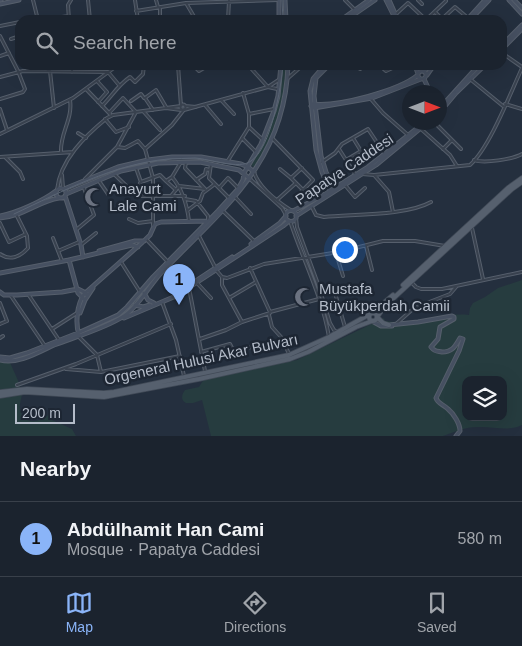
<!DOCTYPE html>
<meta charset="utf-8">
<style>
body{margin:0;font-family:Helvetica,sans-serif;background:#282f3a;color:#f1f3f6}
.controls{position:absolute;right:15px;bottom:15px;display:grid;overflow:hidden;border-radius:10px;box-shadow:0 5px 20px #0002}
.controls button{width:45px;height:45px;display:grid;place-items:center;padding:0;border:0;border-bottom:1px solid #39404a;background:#1b232e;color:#f1f3f6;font:25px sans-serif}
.compass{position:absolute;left:402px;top:85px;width:45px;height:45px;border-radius:50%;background:#1b232e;box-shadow:0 5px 20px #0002;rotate:90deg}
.scale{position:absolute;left:15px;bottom:12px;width:60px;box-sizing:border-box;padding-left:5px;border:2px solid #b4bcc9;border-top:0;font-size:14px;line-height:18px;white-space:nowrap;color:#b4bcc9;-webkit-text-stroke:4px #1d2633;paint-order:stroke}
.you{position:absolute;left:344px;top:249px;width:18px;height:18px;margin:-12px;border:4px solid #fff;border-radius:50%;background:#1a73e8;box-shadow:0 0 0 8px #1a73e833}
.badge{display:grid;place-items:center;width:32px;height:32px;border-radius:50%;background:#8ab4f8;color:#111;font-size:16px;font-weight:700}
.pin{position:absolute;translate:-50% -41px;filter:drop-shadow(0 1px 2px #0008)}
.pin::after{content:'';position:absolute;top:26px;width:18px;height:15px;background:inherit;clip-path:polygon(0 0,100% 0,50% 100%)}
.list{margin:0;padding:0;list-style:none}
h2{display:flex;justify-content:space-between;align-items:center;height:65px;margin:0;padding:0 20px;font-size:21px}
h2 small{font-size:16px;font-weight:400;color:#a0a4aa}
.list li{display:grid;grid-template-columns:32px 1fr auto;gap:15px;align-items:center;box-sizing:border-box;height:75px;padding:0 20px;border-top:1px solid #39404a}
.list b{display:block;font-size:19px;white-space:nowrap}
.list p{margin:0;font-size:16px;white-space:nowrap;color:#a0a4aa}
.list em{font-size:16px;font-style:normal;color:#a0a4aa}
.icon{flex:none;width:28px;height:28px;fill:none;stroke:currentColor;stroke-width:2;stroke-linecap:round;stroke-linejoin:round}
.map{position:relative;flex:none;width:522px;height:436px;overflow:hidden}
.search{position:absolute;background:#1b232e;box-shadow:0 5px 20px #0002;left:15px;right:15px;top:15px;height:55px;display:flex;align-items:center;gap:12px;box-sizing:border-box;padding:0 18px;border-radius:15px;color:#a0a4aa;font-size:19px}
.sheet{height:140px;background:#1b232e}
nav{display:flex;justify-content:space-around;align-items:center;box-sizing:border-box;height:70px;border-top:1px solid #39404a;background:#1b232e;font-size:14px;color:#a0a4aa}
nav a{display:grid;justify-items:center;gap:2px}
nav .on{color:#8ab4f8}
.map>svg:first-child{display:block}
</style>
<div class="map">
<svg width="522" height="436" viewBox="0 0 522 436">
<rect width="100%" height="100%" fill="#242f3e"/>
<!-- green -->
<path fill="#263c3f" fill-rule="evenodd" d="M282 65H287C284 106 273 131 256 169L251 165 264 140 276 107Z
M522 280V425C508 432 493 426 478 427 465 427 454 432 443 436H211L202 400 193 403H186C180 400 182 394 185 390L199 387 204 379 297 360 384 318 385 321C414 326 441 312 469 315L470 308 473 303 485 297 498 288ZM466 380H503V417H466Z
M0 359 9 360C13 370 20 383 22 393 22 398 19 404 20 409 24 429 45 421 53 410L52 420 72 429 76 436H0Z"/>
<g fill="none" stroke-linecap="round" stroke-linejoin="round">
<!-- street casing -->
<g stroke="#565f6c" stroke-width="4">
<path id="street" d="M33 0 38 20
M88 0 90 20
M135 0 138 20
M156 0 158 7
M345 0 354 9
M418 0 422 4
M186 3 196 20
M136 11 186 3 278 0
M435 12 442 19 455 7 468 18
M396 14 408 3 424 18H428L446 1
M160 16V8
M28 20 38 18
M41 20 69 16
M69 20 68 5 71 0
M228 20 229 1
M0 26 20 22
M0 36 18 71 25 89 23 92 0 99
M11 39 20 36
M502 53 522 67
M0 56 9 53
M47 65 48 71
M72 65V72
M178 65 181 106
M248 65 268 87
M355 65 360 69 366 65
M379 65 386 71 399 65
M194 66 199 71 209 65
M50 71 54 108
M0 77 23 71 108 72 119 85
M287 79 303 65
M470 79 503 106
M97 81 107 92 98 102
M268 87 277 89
M86 89 110 114
M370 98 383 113 408 135
M221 100 234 114
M131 101 141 94 144 98
M505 104 522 109
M180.5 107a2.5 2.5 0 1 1 5 0a2.5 2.5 0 1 1-5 0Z
M205 105 221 124
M102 106C112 96 118 85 130 77L135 82 143 74 144 65
M185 106 196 107
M410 106V107
M166 108 181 110
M0 109 7 130
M153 110 145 98 156 90 166 107
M184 110 268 87 280 79
M143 111 160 130
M249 114 274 109
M105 119 116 132 129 127
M434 122 461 149
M249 127 262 139
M421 129 450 155 457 166
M78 133 86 138
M0 134 73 98 118 65
M242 138 256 152
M272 138 313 180 299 194
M117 147 125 148 138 141 145 149 172 125 183 111
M145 149 153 178V225
M339 149 355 174
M443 149 452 140
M61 152C60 133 73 119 70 100
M0 157 73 152
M5 157 20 172 23 179
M346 160 361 151 353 138
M474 160C484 164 513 159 522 154
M186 162 185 168 205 189
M227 162 249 127V114L243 93
M322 162 335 153 342 144 368 129 384 153
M211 164 209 178 215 184
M136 168 141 182 160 175 166 181 172 177 181 162
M280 169 291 178 302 168
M254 172C259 188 278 202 292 211
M114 174 137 196
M362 174 374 175 470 165C490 147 510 94 522 68
M62 175 63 188
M374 175 389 192 393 212
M172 177C183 190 187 204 189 221
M291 178 303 190
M85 179 117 147 136 112 123 98 109 113
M250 179 282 208 286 215
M196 180 205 174 206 169 210 170
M99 181 108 194
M166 181 176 190
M140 183 137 196H185
M345 185 355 197 365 188
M219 188 228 178 238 188
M57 190C60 160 85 136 107 118L113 115 181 106
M171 196 179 186 205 189
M236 198 251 214
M185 199 196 201 208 216V221
M277 200 296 183
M312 207 316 215 324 217C353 214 406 216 431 202
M188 210 200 201 203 193 215 184 230 199
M223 211 254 241
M296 218 297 227 318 284 330 323 334 330 337 332
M129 219 138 223 153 221
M290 221C303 260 322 296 329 337
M0 223 9 242 26 234
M472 228 483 279
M76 230 94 215 84 188
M199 236 215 267
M53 238 62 261
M146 239 167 261
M81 245 96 233
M366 246 372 270
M58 251 79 242
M336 253 343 276
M0 254C10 261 20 257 28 248L27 236 16 214
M121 262 140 292
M250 268 270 312 319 299
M216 270 222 277 227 278 264 264 339 252 383 241H415L445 246
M222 277V285L242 322 270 313
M411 282 416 287 421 289H442L522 272
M197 283 211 298
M189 288 205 371
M335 293 345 327
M28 294 59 340
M11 296 45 346
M229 298 256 282
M162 302 176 340 184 376
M0 303 7 321 0 324
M269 315 272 327 282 338 289 354
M396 324 414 308 450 294 456 287
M52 329 77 313
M79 337 97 355 101 372
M0 338 3 336
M200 339 226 330 242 322
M201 352 230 344 232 348 237 350 283 341
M65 368 66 369 101 372 180 356
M17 385 76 364 171 324"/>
</g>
<!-- secondary casing -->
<g stroke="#565f6c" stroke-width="5">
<path id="secondary" d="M0 0H1
M279 0V20
M285 0 286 20
M386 0 396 20
M389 0 398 20
M509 0 522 14
M514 0 522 8
M0 4 19 0
M341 20 369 0
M346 20 375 0
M467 20 485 0
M470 20 489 0
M502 45 522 25
M502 49 522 29
M325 65 313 79 310 91 316 150 322 172 330 191
M329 65 316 78 314 96 321 156 326 172 334 189
M415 65 418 74
M418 65 422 71
M418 75a4 4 0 1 1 8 0a4 4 0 1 1-8 0Z
M424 71 431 65
M418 75C399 91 337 107 313 104L311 106 314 108 372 98 421 79
M427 75 434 65
M424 79 430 92
M440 108 479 65
M440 112 456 93 485 65
M56 193a5 5 0 1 1 10 0a5 5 0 1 1-10 0Z
M64 189 118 167 148 160 172 157H201L241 164 248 167 254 172
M66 194 121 171 158 163 200 162 239 170 250 179
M65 196 81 245 83 257
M285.5 216a5.5 5.5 0 1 1 11 0a5.5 5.5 0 1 1-11 0Z
M293 211 320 197 368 167 425 122
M0 216C17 213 43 201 56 191
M296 216 376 165 428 122
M0 218C21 217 39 201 59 198
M251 244 280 223 286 216
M99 251 135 241H144
M69 260 78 293 85 300
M0 273 69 260 132 245 138 247
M191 284 232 257
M0 292 4 295H17L62 292 78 289 86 293 87 296
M144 293 148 300 154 303
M135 305 143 307 150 305
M80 313 85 300 93 288
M124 318 176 296 283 226 289 221
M372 321 381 326H392
M389 325 418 322 452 316 454 317V319L440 327 438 339 431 347C435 352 437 351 442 352 453 352 455 346 460 338L463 339 459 351 436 398C438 404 443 404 448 409 454 414 460 424 460 431L456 436
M79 335C75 323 77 305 84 294L144 241 150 235 155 224 161 222 208 221
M0 357 10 358 27 353 78 333 118 315 127 307 153 277 218 211 238 189 243 180 244 173 261 144 274 111 278 96 281 65
M0 360C17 365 39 352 54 345 75 337 106 328 124 316 138 307 149 286 161 273 223 209 285 162 288 65"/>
</g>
<!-- primary casing -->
<g stroke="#414a57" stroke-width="5.5">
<path id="primary" d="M403 285 508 188 522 178
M369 317a4 4 0 1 1 8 0a4 4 0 1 1-8 0Z
M372 313 393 295
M389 325 383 323 377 317 385 306 512 189 522 182
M0 392 27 389 104 393 114 392 289 355 329 337 370 314
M0 396 25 392 104 397 199 379 290 359 308 352 356 327 372 321"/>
</g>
<!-- street -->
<use href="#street" stroke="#38414e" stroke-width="2"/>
<!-- secondary -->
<use href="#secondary" stroke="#465061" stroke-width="3"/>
<!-- primary -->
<use href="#primary" stroke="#56606e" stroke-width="4"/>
<!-- tram -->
<path stroke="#5a6575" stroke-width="1" d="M282 0 283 20
M14 214C63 191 114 164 168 159 177 159 186 158 195 158 210 159 239 170 251 161 271 148 281 88 283 65"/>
</g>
<!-- icons -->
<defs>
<g id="mosque-bare" transform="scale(1.5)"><path d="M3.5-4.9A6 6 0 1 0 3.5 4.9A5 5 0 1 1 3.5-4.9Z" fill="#6b7280" stroke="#1d2633" stroke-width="2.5" paint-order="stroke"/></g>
</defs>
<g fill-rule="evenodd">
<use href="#mosque-bare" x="94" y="197"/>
<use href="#mosque-bare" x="304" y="297"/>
</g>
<g text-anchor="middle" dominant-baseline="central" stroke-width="5" stroke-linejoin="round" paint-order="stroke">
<!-- street labels -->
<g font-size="15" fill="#b4bcc9" stroke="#1d2633">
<text transform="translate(344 169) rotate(-34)">Papatya Caddesi</text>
<text transform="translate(201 359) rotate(-12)">Orgeneral Hulusi Akar Bulvarı</text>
</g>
<!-- poi labels -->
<g font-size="15" fill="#b4bcc9" stroke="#1d2633" text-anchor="start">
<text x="109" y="188">Anayurt<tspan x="109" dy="17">Lale Cami</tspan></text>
<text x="319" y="288">Mustafa<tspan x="319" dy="17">Büyükperdah Camii</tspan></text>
</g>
</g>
</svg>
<div class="controls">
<button><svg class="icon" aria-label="layers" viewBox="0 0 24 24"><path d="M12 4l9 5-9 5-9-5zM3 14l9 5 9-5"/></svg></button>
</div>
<svg class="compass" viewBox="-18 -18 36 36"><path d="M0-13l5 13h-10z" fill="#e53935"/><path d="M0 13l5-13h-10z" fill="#a0a4aa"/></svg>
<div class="scale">200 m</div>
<div class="you"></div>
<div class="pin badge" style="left:179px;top:305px">1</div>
<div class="search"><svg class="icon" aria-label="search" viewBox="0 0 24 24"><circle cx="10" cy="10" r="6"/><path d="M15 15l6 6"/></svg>Search here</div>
</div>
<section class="sheet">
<h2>Nearby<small></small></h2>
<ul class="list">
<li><span class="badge">1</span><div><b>Abdülhamit Han Cami</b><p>Mosque · Papatya Caddesi</p></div><em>580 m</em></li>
</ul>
</section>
<nav>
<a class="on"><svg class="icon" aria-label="map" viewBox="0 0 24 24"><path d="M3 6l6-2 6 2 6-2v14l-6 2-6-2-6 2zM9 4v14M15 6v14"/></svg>Map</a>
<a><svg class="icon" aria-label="directions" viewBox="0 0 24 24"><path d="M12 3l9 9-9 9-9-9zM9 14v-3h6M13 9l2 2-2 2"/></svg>Directions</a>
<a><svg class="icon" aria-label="saved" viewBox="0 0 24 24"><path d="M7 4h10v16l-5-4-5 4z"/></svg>Saved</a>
</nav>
